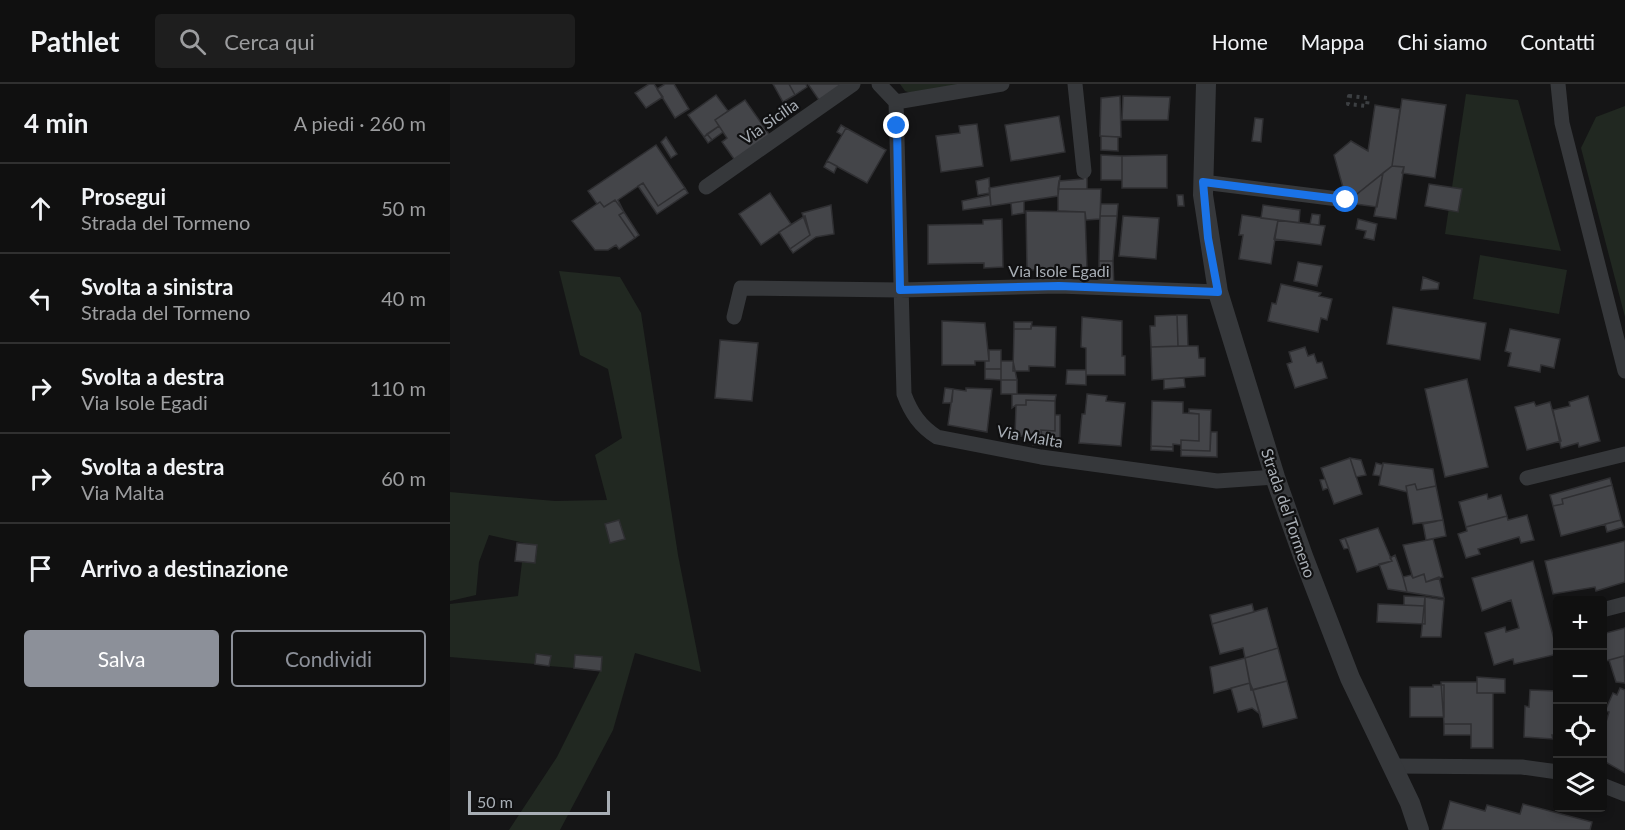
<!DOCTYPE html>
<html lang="it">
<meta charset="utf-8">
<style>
body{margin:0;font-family:Lato,sans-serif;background:#1e1e1e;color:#f1f3f6}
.controls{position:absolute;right:18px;bottom:18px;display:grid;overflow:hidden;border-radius:6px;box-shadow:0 3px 9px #0003}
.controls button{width:54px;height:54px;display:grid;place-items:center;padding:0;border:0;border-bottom:2px solid #303030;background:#101010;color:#f1f3f6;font:30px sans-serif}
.scale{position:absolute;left:18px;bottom:15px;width:142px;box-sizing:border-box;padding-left:6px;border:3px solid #a8aeb5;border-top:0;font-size:16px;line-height:21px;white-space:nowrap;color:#a8aeb5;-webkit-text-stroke:4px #101011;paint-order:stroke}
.stop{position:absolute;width:18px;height:18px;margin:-14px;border:4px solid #1a73e8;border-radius:50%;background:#fff}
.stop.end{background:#1a73e8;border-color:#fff;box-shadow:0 2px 6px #0008}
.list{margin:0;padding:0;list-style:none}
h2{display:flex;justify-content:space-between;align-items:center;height:78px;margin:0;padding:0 24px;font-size:26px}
h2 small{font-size:20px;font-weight:400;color:#9c9d9f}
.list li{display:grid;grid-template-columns:39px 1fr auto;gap:18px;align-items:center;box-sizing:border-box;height:90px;padding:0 24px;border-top:2px solid #303030}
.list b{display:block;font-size:22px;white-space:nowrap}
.list p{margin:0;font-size:20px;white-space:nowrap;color:#9c9d9f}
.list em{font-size:20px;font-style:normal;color:#9c9d9f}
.actions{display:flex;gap:12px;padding:18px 24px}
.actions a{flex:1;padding:14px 0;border:2px solid #8c9099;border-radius:6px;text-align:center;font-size:21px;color:#8c9099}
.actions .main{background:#8c9099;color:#fff}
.icon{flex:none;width:33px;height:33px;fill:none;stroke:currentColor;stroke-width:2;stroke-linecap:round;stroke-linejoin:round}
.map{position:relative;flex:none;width:1175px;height:746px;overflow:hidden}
header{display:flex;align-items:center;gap:36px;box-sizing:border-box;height:84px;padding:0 30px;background:#101010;border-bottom:2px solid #303030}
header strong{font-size:28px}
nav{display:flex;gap:33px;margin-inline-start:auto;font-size:21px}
.search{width:420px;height:54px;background:#1e1e1e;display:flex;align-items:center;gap:15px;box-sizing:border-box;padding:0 21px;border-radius:6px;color:#9c9d9f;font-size:22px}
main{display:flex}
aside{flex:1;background:#101010}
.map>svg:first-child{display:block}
</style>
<header>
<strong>Pathlet</strong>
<div class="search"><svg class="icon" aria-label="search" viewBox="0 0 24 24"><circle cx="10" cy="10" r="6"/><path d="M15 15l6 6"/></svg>Cerca qui</div>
<nav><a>Home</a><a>Mappa</a><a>Chi siamo</a><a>Contatti</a></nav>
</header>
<main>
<aside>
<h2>4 min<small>A piedi · 260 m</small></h2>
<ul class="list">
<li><svg class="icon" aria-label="ahead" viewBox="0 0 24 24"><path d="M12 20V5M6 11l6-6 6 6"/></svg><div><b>Prosegui</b><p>Strada del Tormeno</p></div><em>50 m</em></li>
<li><svg class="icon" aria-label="left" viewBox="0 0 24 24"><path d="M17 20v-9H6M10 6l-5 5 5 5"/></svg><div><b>Svolta a sinistra</b><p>Strada del Tormeno</p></div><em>40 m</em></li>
<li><svg class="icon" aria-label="right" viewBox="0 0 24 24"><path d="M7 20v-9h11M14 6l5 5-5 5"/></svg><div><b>Svolta a destra</b><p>Via Isole Egadi</p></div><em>110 m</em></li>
<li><svg class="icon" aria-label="right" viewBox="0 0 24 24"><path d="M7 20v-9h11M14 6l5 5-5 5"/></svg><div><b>Svolta a destra</b><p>Via Malta</p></div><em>60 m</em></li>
<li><svg class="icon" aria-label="arrive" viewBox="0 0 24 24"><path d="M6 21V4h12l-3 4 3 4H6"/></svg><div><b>Arrivo a destinazione</b></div></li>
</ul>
<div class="actions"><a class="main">Salva</a><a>Condividi</a></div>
</aside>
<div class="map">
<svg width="1175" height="746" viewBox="0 0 1175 746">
<rect width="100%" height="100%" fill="#151516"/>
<!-- green -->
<path fill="#212821" d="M450 0H537L463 10 455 7Z
M1016 10 1068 16 1111 167 995 150Z
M1175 22V233L1131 64 1146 33Z
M1030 171 1117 186 1109 230 1023 215Z
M109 187 170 193 191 229 228 471 251 588 185 569 163 646 110 746H59L107 673 150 587 152 574 126 571 124 584 99 582 101 572 86 570 85 580 0 573V520L68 512 72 478 84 479 87 462 39 451 29 478 26 511 0 517V408L105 417 157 416 145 371 172 354 158 285 130 271Z"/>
<!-- building -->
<path fill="#444549" stroke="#2f2f32" stroke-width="1.5" d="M199 0H204L213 13 196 24 185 9Z
M215 0H224L239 25 225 34 207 5Z
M323 0H339L345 11 333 18Z
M339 0H356L357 3 345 11Z
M358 0H401L371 19Z
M266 11 278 27 265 36 269 42 254 53 238 31Z
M670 12 671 53 650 52 651 14Z
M673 12 720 13 718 36H672Z
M952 15 996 21 985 94 952 89 954 83 942 82Z
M295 16 321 53 286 78 272 58 277 54 265 36Z
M925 21 950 25 942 82 897 118 884 71 901 57 918 67Z
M609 32 615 68 561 77 555 41Z
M805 34 813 35 811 58 802 57Z
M527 40 533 82 491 88 486 52 510 49 509 42Z
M391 41 396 44 392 51 387 48Z
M269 42 273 48 262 56 257 50Z
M396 44 436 66 417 99 377 77Z
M257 50 262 56 258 59 254 53Z
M651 52 668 53V67L651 66Z
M216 53 227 70 221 74 211 58Z
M206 61 235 104 208 122 193 99 168 116 174 128 165 116 154 123 150 118 147 120 138 107Z
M651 71 672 72V96H651Z
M717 71V104H672V72Z
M377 77 387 82 384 89 374 83Z
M942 82 954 83 946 135 924 132 933 89Z
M633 89 637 90V105H608L609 97 633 95Z
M933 89 927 123 898 119 897 118Z
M610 92 608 112 541 122 539 104Z
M539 94 540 109 528 111 526 97Z
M193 99 208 122 235 104 238 109 207 130 188 102Z
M979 100 1012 105 1008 128 975 122Z
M608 105H651L650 135 636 136 635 128 608 127Z
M320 109 341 140 311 161 289 130Z
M540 111 541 122 513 126 512 117Z
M727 111H733L734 122H728Z
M165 116 174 128 169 131 185 154 169 165 166 161 158 166H145L122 137 150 118 154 123Z
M574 117V129L562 131 561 119Z
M651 120H668L667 132H650Z
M381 121 384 150 366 153 343 169 340 165 360 151 352 129Z
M813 121 850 126 849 139 811 134Z
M576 127 635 128 637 185 577 186Z
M174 128 189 151 185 154 169 131Z
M862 130 870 131 869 141 860 140Z
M792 131 828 136 821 180 789 175 793 151H789Z
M355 132 360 151 340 165 329 148Z
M650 132H667L663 177H649Z
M673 132 709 134 706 175 669 172Z
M552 135 553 183 534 184V179L478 180V141L533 140V136Z
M908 135 927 140 924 156 914 154 916 147 906 145Z
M828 136 875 142 871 161 824 155Z
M649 177H663L664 206H649Z
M848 178 872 182 867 202 844 197Z
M973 193 989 199 988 205 971 206Z
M831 200 871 209 869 212 882 215 877 236 871 234 868 248 818 237 822 219 826 220Z
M943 223 1036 239 1030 276 937 260Z
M727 231H737L738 262H728Z
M727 231 728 262 701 263 700 242H705V232Z
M632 233 672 237V272H675V291H636V264L631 263Z
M492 237 535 239 539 277H525V281H492Z
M564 238H582L581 245H564Z
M581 242 606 243 605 283 579 282V287H563L564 245H581Z
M1060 245 1110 255 1104 284 1091 281 1090 288 1058 282 1061 269 1055 267Z
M270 256 308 259 302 317 265 314Z
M738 262H748L749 274H755V292L702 296 701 263Z
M855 263 858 272 864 270 867 279 872 278 877 294 845 304 837 280 842 278 839 268Z
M539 266H551V285H535V277H539Z
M551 277H563L567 296H551Z
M535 285H551V296L535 295Z
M617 286H636V301L616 300Z
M734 294 735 303 714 305V295Z
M1017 295 1038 383 995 393 975 305Z
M551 296H567V310H551Z
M495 304 503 305 502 318 499 319H493Z
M516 304 542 305 537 348 498 341 503 305 516 307Z
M562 310 606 311 605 317 576 316V321H566L562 324Z
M637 310 657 312 656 317 675 319 671 362 629 359 632 330H635Z
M1138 312 1150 357 1129 363 1128 359 1111 364 1103 326 1120 322 1119 318Z
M576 316 605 317V347L591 346 592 353 565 352 566 321H576Z
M702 317 733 318V329L749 330V357L731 356V361L723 360V363L701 362Z
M1084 318 1086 322 1100 318 1111 357 1077 366 1065 323Z
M739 325 761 326 760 367 731 366V356L749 357V330L739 329Z
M605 331H610V361H583V353H592L591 346 605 347Z
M761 348H767V373L731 372V366L760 367Z
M701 362 723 363V367L701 366Z
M900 374 911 376 916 391 906 393Z
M900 374 912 410 884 420 871 384Z
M926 379 933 381 930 392 923 391Z
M933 379 983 385 986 402 967 406 965 400 956 402 957 408 929 401Z
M1160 394 1162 401 1112 415 1113 420 1103 422 1100 411Z
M875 395 878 404 873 406 870 396Z
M965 400 967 406 986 402 993 436 963 440 956 402Z
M1162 401 1171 436 1111 452 1103 422 1113 420 1112 415Z
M1037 410 1038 415 1051 411 1057 432 1016 443 1009 418Z
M1077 431 1084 456 1071 459 1069 453 1028 465 1030 470 1016 474 1008 450 1017 447 1016 443 1057 432 1058 436Z
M169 436 175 455 160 459 155 440Z
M993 436 996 452 976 456 973 440Z
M1171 436 1174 443 1157 448 1155 440Z
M928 444 942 477 907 488 895 454Z
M895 454 899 464 894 465 890 456Z
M983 455 993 493 976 498 974 490 963 494 953 461Z
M1175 457V498L1146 507 1145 503 1103 510 1095 477Z
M67 459 87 461 85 479 65 477Z
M945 471 953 493 957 508 938 505 929 480 942 477 940 474Z
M1083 477 1108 570 1064 580 1063 575 1044 581 1035 549 1055 543 1056 548 1069 544 1061 516 1032 527 1022 494Z
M974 490 976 498 989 493 994 514 957 508 953 493 961 491 963 494Z
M954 512 975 513V522L954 521Z
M975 513 994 516 991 553H971Z
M802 520 804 528 762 540 760 531Z
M928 520 975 522V540L927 538Z
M817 524 828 564 795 574 793 564 770 570 762 540Z
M1175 544V575L1174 572 1152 578V550Z
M828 564 837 597 801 606 795 574Z
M86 570 101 572 99 582 85 580Z
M125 571 152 573 151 587 124 584Z
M1174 572 1175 599 1166 598 1159 576Z
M795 574 800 599 764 609 760 583Z
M1027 593 1055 595V609H1027Z
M837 597 847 634 813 643 803 606Z
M991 598H1027V609H1043V664H1021V640H994Z
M800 599 803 606 810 630 802 624 788 628 781 604Z
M983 601H994V633H960V603H983Z
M1170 604 1175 606V689L1152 676V651L1159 628 1155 627 1163 609 1167 611Z
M1080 606 1108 607V651H1102L1103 655 1074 653 1075 622 1079 623Z
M994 640H1021V651H994Z
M1000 717 1035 727 1037 721 1070 730 1073 720 1142 738 1140 746H992Z"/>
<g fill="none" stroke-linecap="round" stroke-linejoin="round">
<!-- path -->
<path stroke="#3c3f42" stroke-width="4" stroke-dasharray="3 4.5" stroke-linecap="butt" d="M899 12 918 14 917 22 898 20Z"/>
<!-- minor -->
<path stroke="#36383b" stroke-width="15" d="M429 0 446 18 552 0
M625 0 634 87
M1108 0 1112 39 1175 287
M446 18 454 310C461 329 470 342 487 353L591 373 767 397 825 393
M753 98 896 116
M256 103 403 0
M284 233 291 204 450 206 609 202 768 208
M1077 394 1175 370
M1152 526 1175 520
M942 682 1072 683 1108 688
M1152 701 1175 710"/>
<!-- tertiary -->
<path stroke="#36383b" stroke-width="20" d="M756 0 753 111 768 208 825 393 853 472 900 594 960 719 969 746"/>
</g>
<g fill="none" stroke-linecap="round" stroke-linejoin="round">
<!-- route -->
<path stroke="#1a73e8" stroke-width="8" d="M447 42 450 206 609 202 768 208 758 154 753 98 896 116"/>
</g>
<g text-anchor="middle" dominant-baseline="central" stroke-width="4.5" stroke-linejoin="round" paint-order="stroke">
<!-- street labels -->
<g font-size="16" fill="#a8aeb5" stroke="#101011">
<text transform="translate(319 37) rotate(-35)">Via Sicilia</text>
<text x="609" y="186">Via Isole Egadi</text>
<text transform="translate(580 352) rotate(10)">Via Malta</text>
<text transform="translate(839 429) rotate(71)">Strada del Tormeno</text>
</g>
</g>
</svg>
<div class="controls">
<button>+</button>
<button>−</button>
<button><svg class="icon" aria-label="locate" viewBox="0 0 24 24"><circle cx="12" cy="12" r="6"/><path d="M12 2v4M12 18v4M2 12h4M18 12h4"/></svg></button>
<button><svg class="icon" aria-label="layers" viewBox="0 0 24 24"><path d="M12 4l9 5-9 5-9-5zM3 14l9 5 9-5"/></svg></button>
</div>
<div class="scale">50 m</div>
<div class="stop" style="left:896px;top:116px"></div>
<div class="stop end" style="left:447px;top:42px"></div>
</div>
</main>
